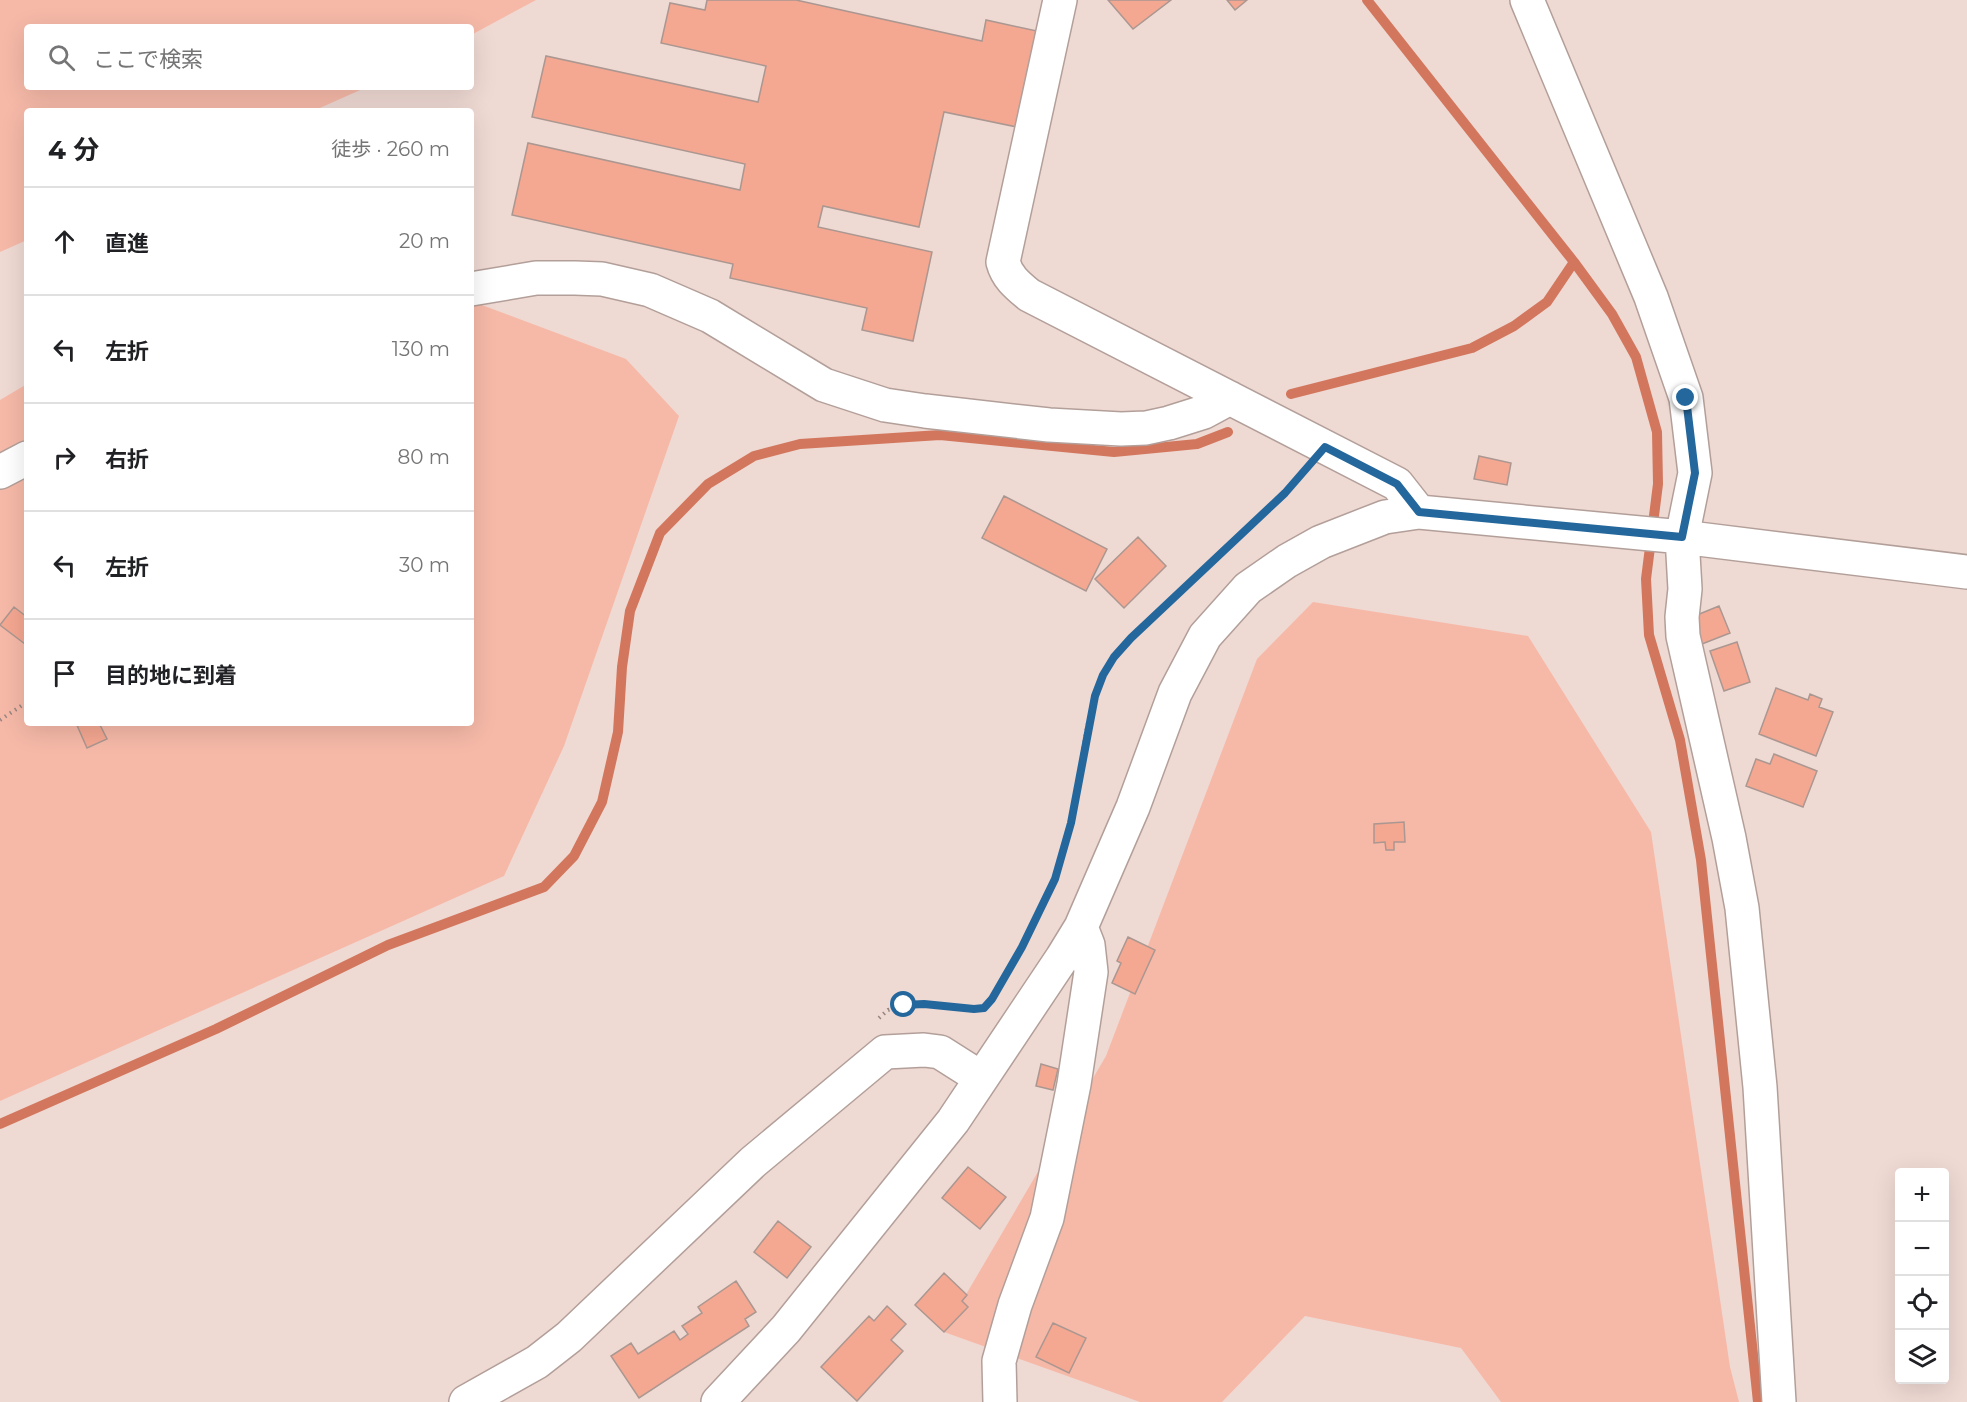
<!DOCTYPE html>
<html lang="ja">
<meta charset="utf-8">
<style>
body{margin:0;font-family:Montserrat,"Noto Sans JP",sans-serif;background:#f6f6f6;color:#202124}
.controls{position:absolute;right:18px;bottom:18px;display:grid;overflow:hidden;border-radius:6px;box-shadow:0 6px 24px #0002}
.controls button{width:54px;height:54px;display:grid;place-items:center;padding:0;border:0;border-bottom:2px solid #e0e0e0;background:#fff;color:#202124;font:30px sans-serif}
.stop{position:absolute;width:18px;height:18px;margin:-14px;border:4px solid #24679c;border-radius:50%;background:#fff}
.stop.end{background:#24679c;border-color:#fff;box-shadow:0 2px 6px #0008}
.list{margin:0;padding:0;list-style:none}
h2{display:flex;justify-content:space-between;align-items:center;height:78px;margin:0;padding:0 24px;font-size:26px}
h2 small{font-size:20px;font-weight:400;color:#757577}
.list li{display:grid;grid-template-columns:39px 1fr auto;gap:18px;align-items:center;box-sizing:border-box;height:108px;padding:0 24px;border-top:2px solid #e0e0e0}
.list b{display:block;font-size:22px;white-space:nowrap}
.list em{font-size:20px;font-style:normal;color:#757577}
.icon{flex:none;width:33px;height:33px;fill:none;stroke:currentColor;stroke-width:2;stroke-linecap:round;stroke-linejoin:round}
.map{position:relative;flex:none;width:1967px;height:1402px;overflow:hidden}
.search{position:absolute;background:#fff;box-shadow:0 6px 24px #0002;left:24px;top:24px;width:450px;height:66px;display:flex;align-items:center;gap:15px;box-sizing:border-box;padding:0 21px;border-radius:6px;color:#757577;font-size:22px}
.panel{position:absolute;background:#fff;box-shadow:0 6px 24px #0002;left:24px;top:108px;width:450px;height:618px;border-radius:6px}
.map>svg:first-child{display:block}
</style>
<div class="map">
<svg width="1967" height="1402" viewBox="0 0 1967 1402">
<rect width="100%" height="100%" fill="#efd9d3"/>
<!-- green -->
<path fill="#f6b9a8" d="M0 0H536L471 35V27H27V87H367L313 111H27V240L0 252Z
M471 301 626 359 679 416 564 746 504 876 0 1101V400L27 384V723H471Z
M1313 602 1528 636 1651 832 1730 1367 1739 1402H1501L1461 1348 1305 1316 1222 1402H1140L944 1332 1106 1056 1257 659Z"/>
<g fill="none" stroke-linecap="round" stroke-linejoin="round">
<!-- stream -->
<path stroke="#d2775d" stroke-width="10" d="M1574 262 1612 314 1636 357 1657 432 1658 484 1646 579 1649 635 1680 740 1701 860 1758 1402
M1291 394 1472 348 1514 326 1547 302 1574 262 1367 0
M0 1124 216 1029 388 945 544 887 574 856 602 802 618 732 622 667 630 611 660 533 708 484 754 456 800 444 940 435 1114 452 1197 444 1228 432"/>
</g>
<!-- building -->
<path fill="#f4a791" stroke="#ab9791" stroke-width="1.5" d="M707 0H796L982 41 986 20 1037 31 1017 127 944 112 919 227 823 206 818 227 932 252 913 341 862 330 867 308 730 278 733 264 512 215 528 143 740 190 745 164 532 117 546 56 758 102 766 66 661 43 670 3 705 10Z
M1108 0H1171L1133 29Z
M1227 0H1247L1235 10Z
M1479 456 1511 463 1507 485 1474 479Z
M1004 496 1107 549 1086 591 982 538Z
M1138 537 1166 566 1124 608 1095 579Z
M1719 606 1730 633 1702 644 1692 617Z
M14 607 27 617V641L25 644 0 625Z
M1737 642 1750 682 1724 691 1710 651Z
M1776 688 1808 700 1810 694 1822 699 1819 707 1833 712 1816 756 1759 734Z
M76 723H99L107 739 87 748Z
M1774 754 1817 771 1803 807 1746 786 1756 759 1770 764Z
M1404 822 1405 842H1394V850H1386L1385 842 1374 843V824Z
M1128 937 1155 950 1135 994 1112 983 1121 963 1117 961Z
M1041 1064 1058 1069 1053 1090 1036 1086Z
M968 1167 1006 1197 980 1229 942 1198Z
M778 1221 811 1247 787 1278 754 1252Z
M944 1273 967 1295 962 1301 968 1307 944 1332 915 1305Z
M736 1281 756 1312 745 1319 749 1326 639 1398 611 1356 631 1343 638 1354 674 1331 680 1340 688 1334 682 1326 702 1313 698 1307Z
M887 1306 906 1324 891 1340 903 1351 857 1401 821 1367 869 1316 874 1321Z
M1053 1323 1086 1338 1069 1373 1036 1357Z"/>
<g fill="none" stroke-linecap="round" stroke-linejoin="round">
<!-- minor casing -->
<g stroke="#b39f99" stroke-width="36">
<path id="minor" d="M1060 0 1003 262C1007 277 1017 285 1029 295L1397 484 1419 512
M1527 0 1651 297 1686 398 1695 473 1682 537 1685 589 1682 617 1683 636 1729 838 1742 908 1760 1087 1779 1402
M471 289 536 278H575L602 279 650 290 710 316 824 385 885 405 925 411 1049 425 1121 429 1146 428 1169 423 1204 412 1230 398
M0 472 27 458
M466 1402 537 1362 569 1337 753 1162 885 1052 924 1050 940 1052 981 1078
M718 1402 786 1329 953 1121 1062 958 1081 927 1133 807 1175 693 1205 636 1248 588 1287 561 1321 542 1385 517 1419 512 1682 537 1967 572
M1000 1402 999 1361 1015 1305 1047 1218 1074 1084 1091 972 1088 945 1081 927"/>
</g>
<!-- path -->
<path stroke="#978682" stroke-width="4" stroke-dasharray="1.5 4.5" stroke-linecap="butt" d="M0 720 27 702
M1001 984C1030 933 1058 881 1071 822 1082 775 1082 721 1103 676 1119 640 1160 610 1189 584 1228 548 1268 512 1303 473
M879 1018 888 1010 904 1005 923 1004 974 1009 984 1007 991 1001"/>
<!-- minor -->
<use href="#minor" stroke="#fff" stroke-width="33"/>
</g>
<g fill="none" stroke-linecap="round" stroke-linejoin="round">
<!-- route -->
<path stroke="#24679c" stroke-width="8" d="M904 1005 924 1004 974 1009 984 1008 992 999 1022 947 1055 879 1071 823 1095 696 1103 675 1114 657 1131 638 1285 493 1325 447 1397 484 1419 512 1682 537 1695 473 1686 398"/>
</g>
</svg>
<div class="controls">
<button>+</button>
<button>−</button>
<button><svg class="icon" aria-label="locate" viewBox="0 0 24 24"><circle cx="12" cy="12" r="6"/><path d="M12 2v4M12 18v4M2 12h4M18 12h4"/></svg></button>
<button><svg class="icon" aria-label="layers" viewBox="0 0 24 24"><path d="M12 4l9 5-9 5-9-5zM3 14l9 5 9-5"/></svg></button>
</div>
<div class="stop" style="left:904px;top:1005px"></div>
<div class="stop end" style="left:1686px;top:398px"></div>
<div class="search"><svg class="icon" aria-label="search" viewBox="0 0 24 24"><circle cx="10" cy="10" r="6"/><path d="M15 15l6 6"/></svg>ここで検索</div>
<section class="panel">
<h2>4 分<small>徒歩 · 260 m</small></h2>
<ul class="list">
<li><svg class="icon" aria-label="ahead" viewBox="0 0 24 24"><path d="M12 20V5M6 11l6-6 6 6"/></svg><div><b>直進</b></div><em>20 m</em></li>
<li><svg class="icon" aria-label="left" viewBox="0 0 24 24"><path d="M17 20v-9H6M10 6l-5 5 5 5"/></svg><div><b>左折</b></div><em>130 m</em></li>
<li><svg class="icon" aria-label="right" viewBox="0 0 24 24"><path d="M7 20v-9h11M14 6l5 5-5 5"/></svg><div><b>右折</b></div><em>80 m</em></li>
<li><svg class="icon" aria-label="left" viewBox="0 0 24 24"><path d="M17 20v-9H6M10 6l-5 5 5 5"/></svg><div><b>左折</b></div><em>30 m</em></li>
<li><svg class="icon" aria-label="arrive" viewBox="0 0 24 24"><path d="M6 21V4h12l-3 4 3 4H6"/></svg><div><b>目的地に到着</b></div></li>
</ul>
</section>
</div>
